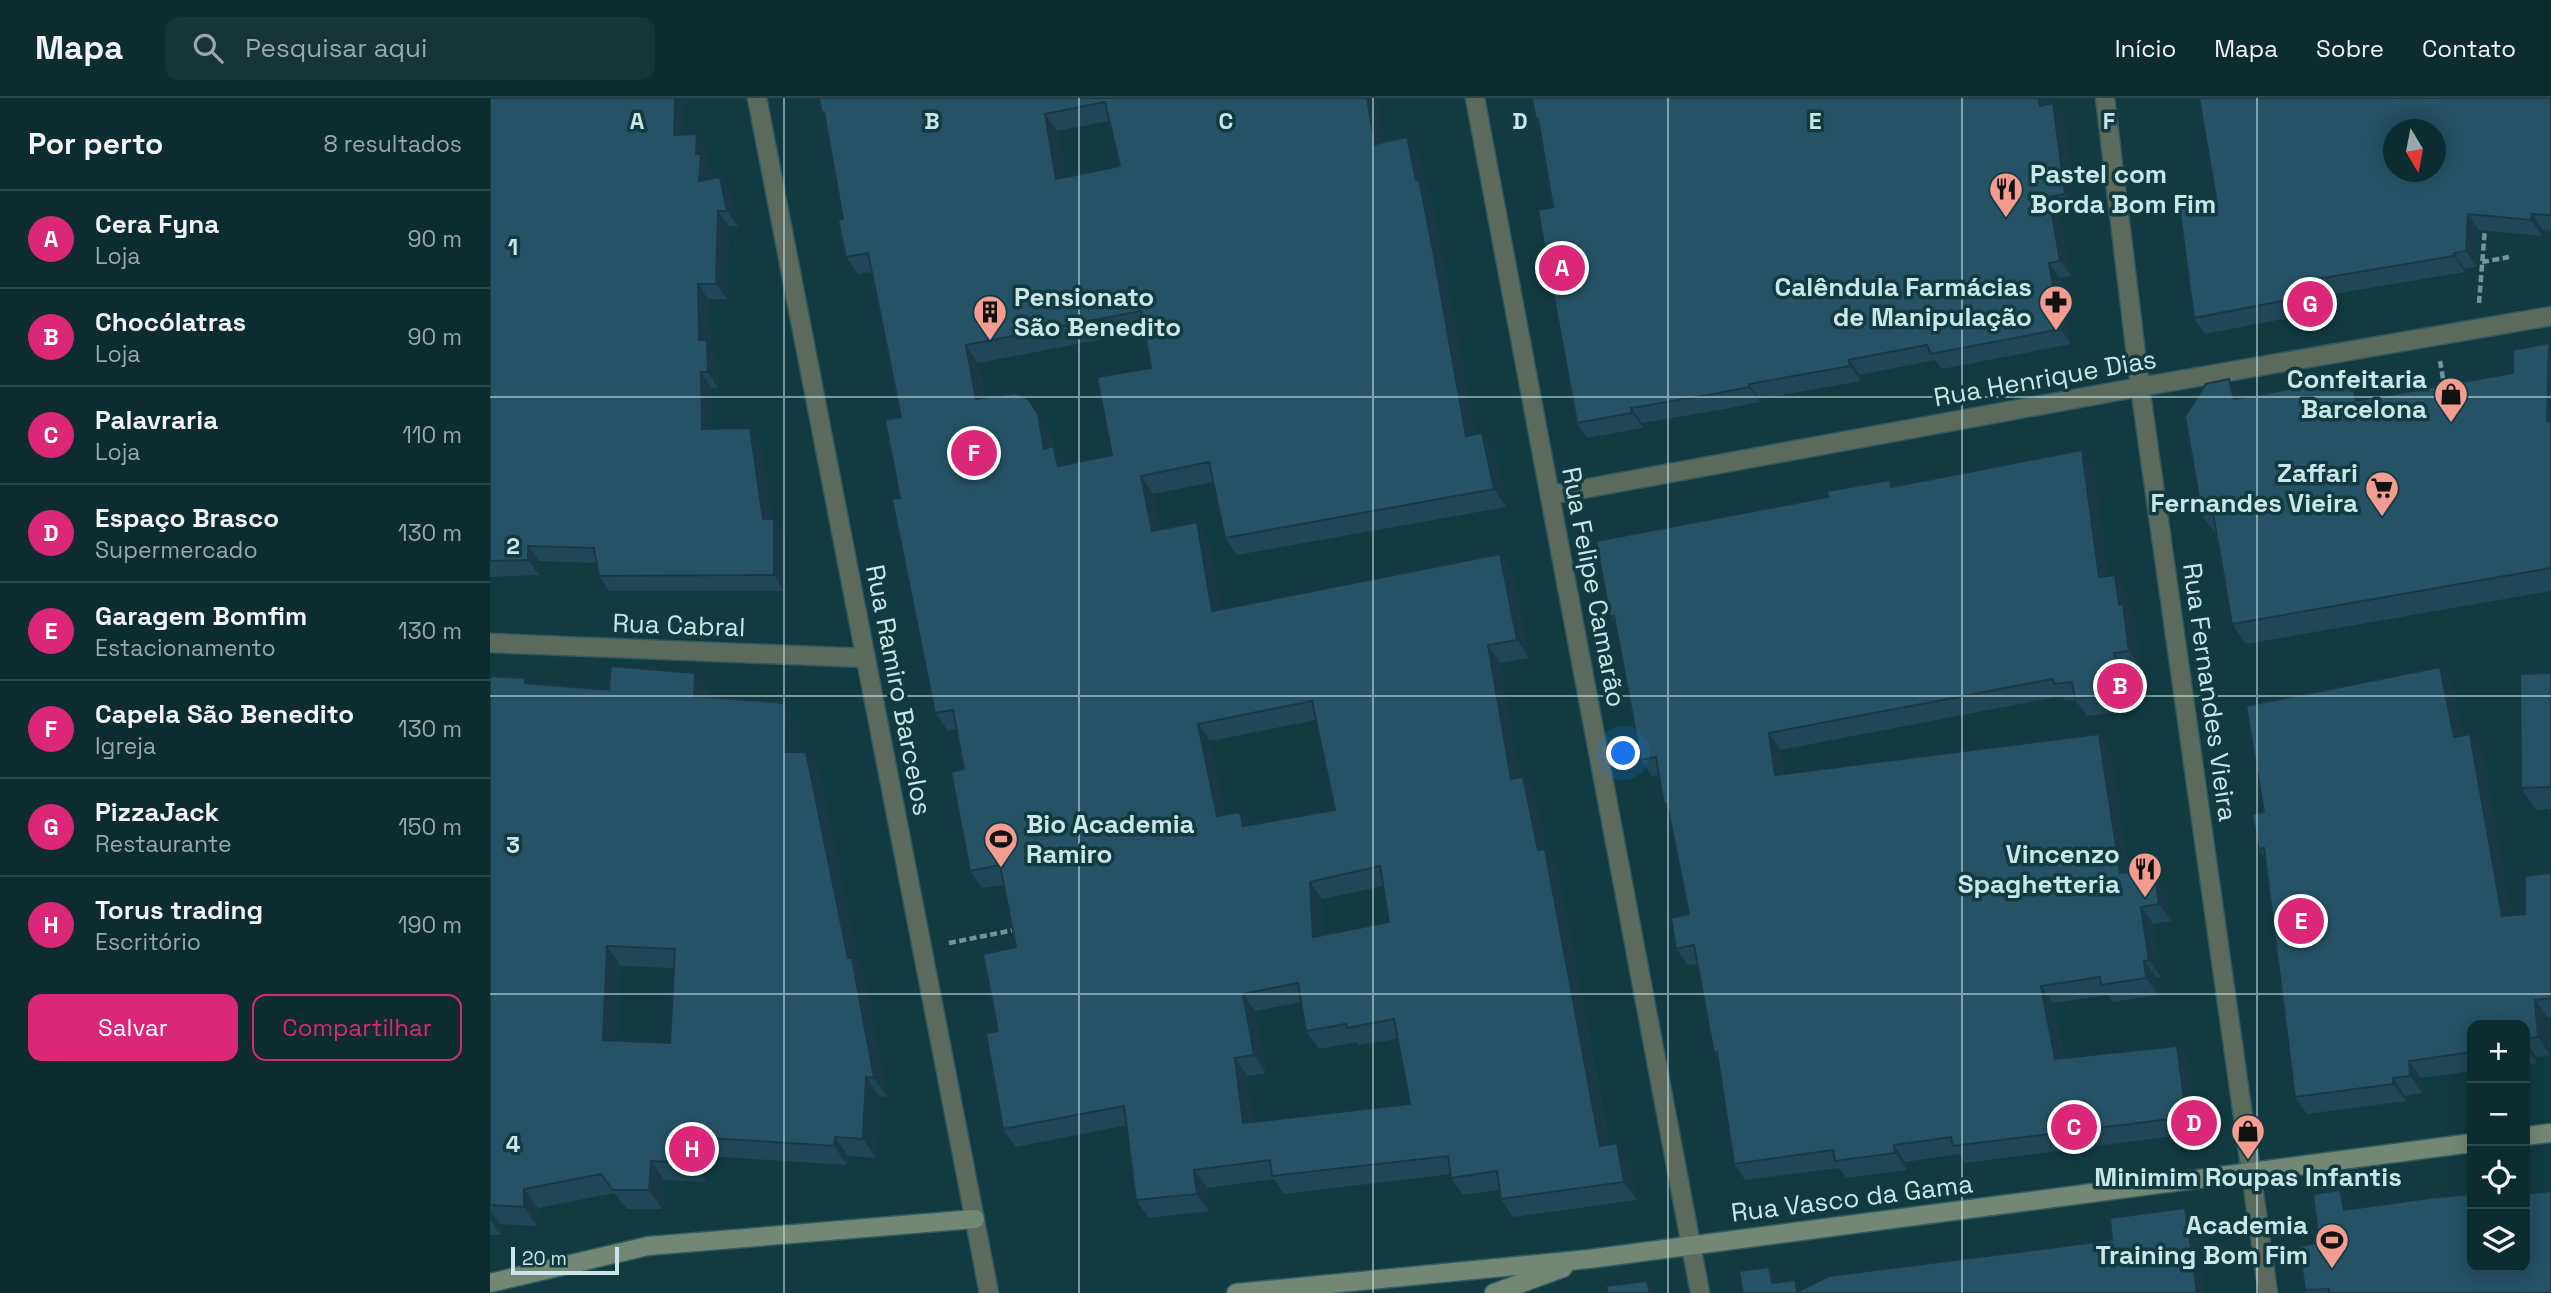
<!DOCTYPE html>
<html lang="pt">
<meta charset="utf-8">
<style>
body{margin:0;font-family:"Space Grotesk",sans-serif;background:#163439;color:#f1f3f6}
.controls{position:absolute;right:21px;bottom:21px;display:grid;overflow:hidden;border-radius:14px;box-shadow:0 4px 18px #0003}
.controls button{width:63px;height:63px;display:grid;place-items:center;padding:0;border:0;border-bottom:2px solid #2d484d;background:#0d2c31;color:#f1f3f6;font:35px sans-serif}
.compass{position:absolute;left:1893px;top:21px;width:63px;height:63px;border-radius:50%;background:#0d2c31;box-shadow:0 4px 18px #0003;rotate:170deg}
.scale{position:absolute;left:21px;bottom:18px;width:108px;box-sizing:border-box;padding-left:7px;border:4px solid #cbe6ea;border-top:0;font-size:19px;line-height:24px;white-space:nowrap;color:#cbe6ea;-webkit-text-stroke:5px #113b41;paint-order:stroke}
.you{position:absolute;left:1134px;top:656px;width:24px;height:24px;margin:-18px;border:5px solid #fff;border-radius:50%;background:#1a73e8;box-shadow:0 0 0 10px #1a73e833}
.badge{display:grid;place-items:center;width:46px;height:46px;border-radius:50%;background:#db2777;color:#fff;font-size:23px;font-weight:700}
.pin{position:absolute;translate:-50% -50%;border:4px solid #fff;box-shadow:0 2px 7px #0006}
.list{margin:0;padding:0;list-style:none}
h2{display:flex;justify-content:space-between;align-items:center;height:91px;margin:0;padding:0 28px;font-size:30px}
h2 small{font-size:23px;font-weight:400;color:#9aa7ab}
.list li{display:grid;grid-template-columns:46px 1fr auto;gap:21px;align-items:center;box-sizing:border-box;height:98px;padding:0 28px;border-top:2px solid #2d484d}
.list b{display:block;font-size:26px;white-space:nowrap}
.list p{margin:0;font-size:23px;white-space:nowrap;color:#9aa7ab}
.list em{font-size:23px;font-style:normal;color:#9aa7ab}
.actions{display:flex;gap:14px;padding:21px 28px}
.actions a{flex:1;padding:16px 0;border:2px solid #db2777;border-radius:14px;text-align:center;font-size:24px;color:#db2777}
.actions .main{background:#db2777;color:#fff}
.icon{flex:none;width:38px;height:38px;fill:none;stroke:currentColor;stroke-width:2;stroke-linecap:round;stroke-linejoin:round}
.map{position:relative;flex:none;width:2061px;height:1195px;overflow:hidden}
header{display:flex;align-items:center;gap:42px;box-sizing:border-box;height:98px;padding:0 35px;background:#0d2c31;border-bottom:2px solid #2d484d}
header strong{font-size:33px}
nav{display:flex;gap:38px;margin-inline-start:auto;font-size:24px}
.search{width:490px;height:63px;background:#163439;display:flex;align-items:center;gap:18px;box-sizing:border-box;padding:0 24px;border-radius:14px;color:#9aa7ab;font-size:26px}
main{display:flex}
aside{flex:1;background:#0d2c31}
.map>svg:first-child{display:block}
</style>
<header>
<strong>Mapa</strong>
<div class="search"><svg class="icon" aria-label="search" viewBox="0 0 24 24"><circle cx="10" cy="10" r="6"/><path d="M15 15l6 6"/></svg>Pesquisar aqui</div>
<nav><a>Início</a><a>Mapa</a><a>Sobre</a><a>Contato</a></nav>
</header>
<main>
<aside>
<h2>Por perto<small>8 resultados</small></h2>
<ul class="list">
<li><span class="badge">A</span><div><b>Cera Fyna</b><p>Loja</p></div><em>90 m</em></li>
<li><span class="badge">B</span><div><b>Chocólatras</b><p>Loja</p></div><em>90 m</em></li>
<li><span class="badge">C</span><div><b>Palavraria</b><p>Loja</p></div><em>110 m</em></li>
<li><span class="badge">D</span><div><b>Espaço Brasco</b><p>Supermercado</p></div><em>130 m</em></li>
<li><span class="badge">E</span><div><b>Garagem Bomfim</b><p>Estacionamento</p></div><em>130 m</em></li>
<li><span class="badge">F</span><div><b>Capela São Benedito</b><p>Igreja</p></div><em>130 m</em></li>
<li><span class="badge">G</span><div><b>PizzaJack</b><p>Restaurante</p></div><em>150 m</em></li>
<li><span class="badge">H</span><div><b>Torus trading</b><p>Escritório</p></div><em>190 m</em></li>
</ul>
<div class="actions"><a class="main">Salvar</a><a>Compartilhar</a></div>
</aside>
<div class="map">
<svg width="2061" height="1195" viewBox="0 0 2061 1195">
<rect width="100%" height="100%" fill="#113b41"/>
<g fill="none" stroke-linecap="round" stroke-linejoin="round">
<!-- minor casing -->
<g stroke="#325a5f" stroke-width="21">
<path id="minor" d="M0 545 376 560"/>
</g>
<!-- tertiary casing -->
<g stroke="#325a5f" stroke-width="21">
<path id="tertiary" d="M267 0 499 1195
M985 0 1210 1195
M1615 0 1650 289 1778 1195
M1060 397 1650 289 2061 218"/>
</g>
<!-- secondary casing -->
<g stroke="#325a5f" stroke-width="21">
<path id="secondary" d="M2035 1038 2061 1035
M0 1185 158 1148 485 1121
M746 1195 1099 1161 1982 1045
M1004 1195 1073 1170"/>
</g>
<!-- path -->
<path stroke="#72959a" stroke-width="4.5" stroke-dasharray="7 3.5" stroke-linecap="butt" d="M1992 164 2019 159
M1989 205 1995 130
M1950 263 1955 292
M459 845 524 832 523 830"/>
<!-- minor -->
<use href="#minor" stroke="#5c6a5e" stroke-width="18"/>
<!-- tertiary -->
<use href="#tertiary" stroke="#5c6a5e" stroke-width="18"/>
<!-- secondary -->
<use href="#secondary" stroke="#728874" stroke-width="18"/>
</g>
<!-- wall -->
<path fill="#204757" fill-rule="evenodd" d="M0 0H195V36L218 51 217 65 222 72 221 81 230 79 241 94 248 128H239L237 201H218L220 246 227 257 228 290H221L222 331 260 330 271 346 282 421H284L295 437 294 493H119L109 478 107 465 49 463V477L0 479Z
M329 0H886L894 44 917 39 929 57 938 94 941 99 956 176 985 336 1004 352 1016 409 747 457 735 440 723 384 663 396 670 431 719 442 731 511 1010 456 1023 474 1039 560 1010 565 1030 679H1033L1045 697 1057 754 1067 768 1119 1046 1139 1063 1147 1102 1023 1119 1011 1101 1010 1092 973 1097 961 1080V1076L794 1096 784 1081 717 1090 719 1113 659 1120 646 1102 637 1027 526 1049 513 1031 508 933 526 849 514 787 492 790 480 773 474 671 466 631 458 633 445 615 410 400 411 319 382 174 368 176 356 159 353 121 335 19 332 14ZM619 23 630 68 575 79 567 33ZM655 233 661 270 622 357 576 366 563 349 560 334 539 302 495 300 488 265ZM826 622 845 712 760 727 750 714 735 717 720 643ZM893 788 899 824 834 837 832 801ZM811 904 816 933 829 951 867 944 869 947 907 941 920 1006 763 1024 757 978 776 975 765 913Z
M1042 0H1556L1557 7 1563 5 1574 21 1586 111 1569 114 1581 178 1570 180 1581 246 1452 271 1445 262 1374 276 1370 277 1371 283 1269 301 1270 304 1235 311 1152 325 1153 330 1097 340 1087 325 1063 109 1048 26 1046 22Z
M2061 0V133L2053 132 2052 138 1989 132 1987 169 1975 171V174L1826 199 1829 214 1715 236 1704 220 1726 100Z
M2061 248V493L1756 546 1742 526 1727 437 1712 417 1739 281 1752 299 1877 300V301L2023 275Z
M1592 352 1604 369 1618 478 1637 493 1640 516 1645 523 1651 570 1636 572 1642 612 1597 618 1585 602 1575 603 1572 598 1290 652 1294 675 1621 653 1639 774 1648 780 1665 778 1677 795 1681 823 1663 826 1671 879H1666L1668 897 1623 904 1618 897 1563 905 1574 960 1699 964 1707 1025 1700 1036 1475 1065 1469 1056 1415 1064 1417 1072 1356 1080 1349 1070 1255 1082 1244 1066 1227 960 1224 955 1207 866 1198 867 1186 851 1199 816 1178 711 1174 706 1169 677 1162 678 1151 662 1126 527 1120 519 1338 399 1400 382 1404 388Z
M205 575 219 594 218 599 309 624 308 654H316L329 673 370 872 375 879 397 999 389 998 386 1060 358 1058 357 1067 218 1058 216 1084 174 1082 172 1111H137L124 1095 48 1110 47 1128 10 1126 11 1137H0V578L35 580 39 586 119 592ZM131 868 184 870 180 945 127 942Z
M2061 575V711L2046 712 2031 690Z
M1963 587 1972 638 1980 636 1993 654 2021 817 2035 816 2061 775V919L2058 920 2060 957 2046 959 2047 965 2035 967V927H1982V973L1931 980 1932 995 1915 998 1916 1003 1817 1016 1805 999 1775 760 1769 751 1774 714Z
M1861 1108 1862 1111 2061 1195H1817L1815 1192 1829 1145Z"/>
<!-- shaded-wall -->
<path fill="#1a3947" d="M185 0H195V52L184 37Z
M877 0H886L898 63 885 46Z
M1548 0H1556L1560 23 1550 8Z
M1563 5 1574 21 1586 111 1575 96Z
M555 16 567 33 578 98 566 81Z
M207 36 218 51 217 65 222 72 220 98 209 83 206 56Z
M917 39 929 57 938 94 941 99 956 176 989 355 976 338Z
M230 79 241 94 248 128 237 113Z
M1559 99 1569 114 1581 178 1570 163Z
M228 113 239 128 237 201 226 186Z
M1978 116 1989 132 1987 169 1976 153Z
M2042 116 2053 132 2052 138 2041 122Z
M1964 155 1975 171V174L1964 158Z
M1559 165 1570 180 1581 246 1571 231Z
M1815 183 1826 199 1829 214 1818 198Z
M208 186 218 201 220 246 227 257 228 290 218 274 209 242Z
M2059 245 2061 248V329L2057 323Z
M476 247 488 265 498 319 486 301Z
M1359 262 1370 277 1371 283 1360 268Z
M211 274 221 290 223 347 212 331Z
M1862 280 1877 300 1881 323 1866 303Z
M1739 281 1753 301H1744Z
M1259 286 1269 301 1270 304 1259 289Z
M539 302 560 334 566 368 554 351Z
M1141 310 1152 325 1153 330 1142 315Z
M260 330 271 346 284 435V421L295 437 294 493 284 477 273 421Z
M992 335 1004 352 1016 409 1004 391Z
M563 348 576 366 568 368Z
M1592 352 1604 369 1621 496 1609 479Z
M651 378 663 396 675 450 662 433Z
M707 424 719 442 735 530 722 513Z
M38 448 49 463V477L38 462Z
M1010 456 1023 474 1039 560 1027 542Z
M1625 477 1637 493 1640 516 1645 523 1651 570 1639 553 1629 507Z
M998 547 1010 565 1034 698 1021 681Z
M1624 555 1636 572 1642 612 1630 595Z
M1950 569 1963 587 1976 657 1964 639Z
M205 575 219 594 217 617 204 598Z
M296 605 309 624 308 673 295 654Z
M708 626 720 643 739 736 727 718Z
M1279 635 1290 652 1297 693 1285 677Z
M1609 636 1621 653 1642 792 1630 775Z
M1980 636 1993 654 2025 835 2012 818Z
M316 654 329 673 370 872 375 879 397 999 384 980Z
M1033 679 1045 697 1057 754 1067 768 1122 1065 1110 1048Z
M750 714 763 732 753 728Z
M1665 778 1677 795 1681 823 1669 806Z
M820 784 832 801 836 857 823 839Z
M1651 809 1663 826 1671 879 1659 862Z
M117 848 131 868 126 961 113 942Z
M1654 863 1666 879 1668 897 1656 880Z
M1551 888 1563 905 1577 978 1565 961Z
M753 896 765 913 776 975 764 957Z
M2045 902 2058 920 2060 957 2048 939Z
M2035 943 2046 959 2047 965 2035 948Z
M1687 948 1699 964 1707 1025 1700 1036 1688 1020Z
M745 960 757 978 765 1043 753 1025Z
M1919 963 1931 980 1932 995 1920 978Z
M376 979 389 998 386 1060 373 1041Z
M1903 980 1915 998 1916 1003 1903 986Z
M204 1039 218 1058 216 1084 203 1065Z
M345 1039 358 1058 357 1067 344 1048Z
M1127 1045 1139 1063 1147 1102 1134 1084Z
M1404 1047 1415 1064 1417 1072 1405 1055Z
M161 1063 174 1082 172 1111 159 1092Z
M704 1072 717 1090 719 1113 707 1096Z
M34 1091 48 1110 47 1128 34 1109Z
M1850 1092 1861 1108 1865 1128 1854 1112Z
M1695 1110 1706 1126 1715 1195H1707Z
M0 1111 10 1126 11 1137 0 1122Z
M1279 1169 1290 1184 1282 1185Z
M1305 1182 1314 1195H1307Z
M1157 1183 1166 1195H1160Z"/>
<!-- building -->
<path fill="#255265" stroke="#1a3947" stroke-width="2" fill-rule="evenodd" d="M0 0H185L184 37 207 36 206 56H211L209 83 230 79 237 113H228L226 186H208L209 242H217L218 274H211L212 331 260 330 273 421H284V477L109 478 104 450 38 448V462L0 463Z
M329 0H877L885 46 917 39 926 82 929 81 944 158 976 338 992 335 1004 391 735 440 719 364 651 378 662 433 707 424 722 513 1010 456 1027 542 998 547 1021 681 1033 679 1048 752 1055 751 1110 1048 1127 1045 1134 1084 1011 1101 1007 1073 961 1080 958 1058 782 1078 780 1062 704 1072 707 1096 646 1102 634 1008 513 1031 496 935 508 933 493 856 526 849 510 767 480 773 461 674 474 671 463 612 445 615 402 401 410 400 395 322 411 319 378 155 356 159 348 122 353 121 334 14H332ZM615 4 630 68 566 81 555 16ZM651 213 661 270 607 279 622 357 568 368 563 348 554 351 548 316 539 302 526 295 486 301 476 247ZM822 603 845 712 753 728 750 714 727 718 708 626ZM890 768 899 824 823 839 820 784ZM808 885 816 933 856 926 857 930 904 921 920 1006 753 1025 745 960 764 957 753 896Z
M1042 0H1548L1550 8 1563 5 1575 96 1559 99 1570 163 1559 165 1571 231 1441 256 1437 247 1363 261 1359 262 1360 268 1259 286V289L1224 296 1141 310 1142 315 1087 325 1048 112 1063 109 1048 21 1046 22Z
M1709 0H2061V117L2042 116 2041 122 1978 116 1976 153 1964 155V158L1815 183 1818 198 1704 220 1689 107 1726 100ZM1903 32H1945V74H1903Z
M2059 245 2057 323H2061V470L1742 526 1723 415 1712 417 1695 318 1716 286 1739 281 1744 301 1862 280 1866 303 2023 275V252Z
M1592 352 1609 479 1625 477 1629 507 1633 506 1639 553 1624 555 1630 595 1585 601 1582 584 1564 586 1563 581 1279 635 1285 677 1609 636 1630 775 1642 774 1643 779 1647 778V780L1665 778 1669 806 1651 809 1659 862 1654 863 1656 880 1611 887 1610 879 1551 888 1565 961 1687 948 1695 1008 1688 1020 1463 1048 1461 1039 1404 1047 1405 1055 1345 1063 1343 1052 1244 1066 1227 954 1224 955 1204 847 1186 851 1181 820 1199 816 1177 706H1174L1166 659 1151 662 1124 518 1120 519 1106 443 1338 399 1337 393 1400 382 1401 389Z
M121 568 205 575 204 598 296 605 295 654H316L358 860H362L384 980 376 979 373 1041 345 1039 344 1048 204 1039 203 1065 161 1063 159 1092H123L111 1076 34 1091V1109L0 1107V578L35 580V585L119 592ZM117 848 185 851 180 945 113 942Z
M1950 569 1964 639 1980 636 2012 818 2035 816V778L2061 775V900L2045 902 2048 939 2035 941V927H1982V954L1919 963 1920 978 1903 980V986L1805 999 1774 750 1769 751 1762 716 1774 714 1756 608Z
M2061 575V689L2031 690 2030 576Z
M1850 1092 1854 1112 1939 1100 1982 1096V1169H2035V1096L2061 1093V1195H1839V1191L1815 1192 1809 1148 1829 1145 1823 1096Z
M1695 1110 1707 1195H1253L1249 1173 1279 1169 1282 1185 1305 1182 1307 1194 1339 1178 1622 1142 1620 1120Z
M1157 1183 1160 1195H1118L1116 1188Z"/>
<!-- grid -->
<path fill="none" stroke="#cbe6ea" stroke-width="2" stroke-opacity="0.55" d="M294 0V1195M589 0V1195M883 0V1195M1178 0V1195M1472 0V1195M1767 0V1195M0 299H2061M0 598H2061M0 896H2061"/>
<!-- icons -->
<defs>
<g id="restaurant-pin" transform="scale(1.75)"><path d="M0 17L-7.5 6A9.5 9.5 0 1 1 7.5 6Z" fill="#f59c91" stroke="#113b41"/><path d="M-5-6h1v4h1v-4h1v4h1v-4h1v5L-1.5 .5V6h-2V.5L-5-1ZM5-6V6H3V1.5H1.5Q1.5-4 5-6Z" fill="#111"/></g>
<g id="pharmacy-pin" transform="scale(1.75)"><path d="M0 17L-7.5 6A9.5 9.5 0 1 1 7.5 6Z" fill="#f59c91" stroke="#113b41"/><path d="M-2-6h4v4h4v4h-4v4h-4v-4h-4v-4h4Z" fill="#111"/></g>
<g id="building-pin" transform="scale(1.75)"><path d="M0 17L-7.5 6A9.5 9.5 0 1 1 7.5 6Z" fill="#f59c91" stroke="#113b41"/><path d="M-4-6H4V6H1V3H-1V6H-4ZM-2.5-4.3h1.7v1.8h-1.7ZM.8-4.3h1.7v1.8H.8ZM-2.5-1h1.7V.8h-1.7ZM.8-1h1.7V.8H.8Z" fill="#111"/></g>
<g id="shop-pin" transform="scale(1.75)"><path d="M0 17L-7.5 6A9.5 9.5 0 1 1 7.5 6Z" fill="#f59c91" stroke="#113b41"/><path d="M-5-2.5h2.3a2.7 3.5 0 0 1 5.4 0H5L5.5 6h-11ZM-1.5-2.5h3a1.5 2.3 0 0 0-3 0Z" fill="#111"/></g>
<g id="supermarket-pin" transform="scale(1.75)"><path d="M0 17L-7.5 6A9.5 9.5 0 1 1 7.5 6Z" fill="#f59c91" stroke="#113b41"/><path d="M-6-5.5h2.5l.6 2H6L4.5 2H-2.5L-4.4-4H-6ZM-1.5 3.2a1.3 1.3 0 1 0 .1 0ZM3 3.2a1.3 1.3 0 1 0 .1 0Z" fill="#111"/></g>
<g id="stadium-pin" transform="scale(1.75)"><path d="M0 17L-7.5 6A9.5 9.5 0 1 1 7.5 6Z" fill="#f59c91" stroke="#113b41"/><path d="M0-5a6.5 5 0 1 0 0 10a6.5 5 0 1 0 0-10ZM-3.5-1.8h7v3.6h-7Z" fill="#111"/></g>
</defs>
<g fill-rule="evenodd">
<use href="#restaurant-pin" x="1516" y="91"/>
<use href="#pharmacy-pin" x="1566" y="204"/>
<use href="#building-pin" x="500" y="214"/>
<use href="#shop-pin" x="1961" y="296"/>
<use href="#supermarket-pin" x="1892" y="390"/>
<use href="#stadium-pin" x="511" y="741"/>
<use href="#restaurant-pin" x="1655" y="771"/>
<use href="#shop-pin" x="1758" y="1033"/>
<use href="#stadium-pin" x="1842" y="1142"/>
</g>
<g text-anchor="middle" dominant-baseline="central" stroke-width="7" stroke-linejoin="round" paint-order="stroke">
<!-- poi labels -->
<g font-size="26" font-weight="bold" fill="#cbe6ea" stroke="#113b41" text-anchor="end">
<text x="1540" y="76" text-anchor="start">Pastel com<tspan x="1540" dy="30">Borda Bom Fim</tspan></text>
<text x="1542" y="189">Calêndula Farmácias<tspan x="1542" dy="30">de Manipulação</tspan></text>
<text x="524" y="199" text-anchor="start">Pensionato<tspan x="524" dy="30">São Benedito</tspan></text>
<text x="1937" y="281">Confeitaria<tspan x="1937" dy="30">Barcelona</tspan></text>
<text x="1868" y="375">Zaffari<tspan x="1868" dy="30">Fernandes Vieira</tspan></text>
<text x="536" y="726" text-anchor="start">Bio Academia<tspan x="536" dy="30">Ramiro</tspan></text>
<text x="1630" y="756">Vincenzo<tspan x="1630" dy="30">Spaghetteria</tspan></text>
<text x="1758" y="1079" text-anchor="middle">Minimim Roupas Infantis</text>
<text x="1818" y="1127">Academia<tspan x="1818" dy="30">Training Bom Fim</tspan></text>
</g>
<!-- street labels -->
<g font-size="26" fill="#cbe6ea" stroke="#113b41">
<text transform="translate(1555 280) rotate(-10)">Rua Henrique Dias</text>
<text transform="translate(1104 489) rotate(79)">Rua Felipe Camarão</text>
<text transform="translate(189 527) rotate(2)">Rua Cabral</text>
<text transform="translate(409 592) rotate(79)">Rua Ramiro Barcelos</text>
<text transform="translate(1720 594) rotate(82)">Rua Fernandes Vieira</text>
<text transform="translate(1362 1100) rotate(-7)">Rua Vasco da Gama</text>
</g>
</g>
<g font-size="23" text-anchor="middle" font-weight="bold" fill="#cbe6ea" stroke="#113b41" stroke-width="7" stroke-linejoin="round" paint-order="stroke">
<text x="147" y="31">A</text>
<text x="442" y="31">B</text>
<text x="736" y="31">C</text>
<text x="1030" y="31">D</text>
<text x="1325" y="31">E</text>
<text x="1619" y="31">F</text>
<text x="23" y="157">1</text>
<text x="23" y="456">2</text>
<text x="23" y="755">3</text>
<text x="23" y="1054">4</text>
</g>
</svg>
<div class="controls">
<button>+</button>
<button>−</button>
<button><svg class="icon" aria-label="locate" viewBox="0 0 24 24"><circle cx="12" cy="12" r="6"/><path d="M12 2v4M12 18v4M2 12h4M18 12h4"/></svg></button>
<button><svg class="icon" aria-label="layers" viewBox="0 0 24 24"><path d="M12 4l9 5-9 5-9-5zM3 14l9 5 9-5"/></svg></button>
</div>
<svg class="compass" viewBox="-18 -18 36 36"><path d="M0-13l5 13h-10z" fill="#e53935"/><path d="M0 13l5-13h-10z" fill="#9aa7ab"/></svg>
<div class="scale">20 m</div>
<div class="you"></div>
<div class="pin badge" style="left:1072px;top:170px">A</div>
<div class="pin badge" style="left:1630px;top:588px">B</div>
<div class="pin badge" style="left:1584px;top:1029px">C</div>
<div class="pin badge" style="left:1704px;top:1025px">D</div>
<div class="pin badge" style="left:1811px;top:823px">E</div>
<div class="pin badge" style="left:484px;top:355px">F</div>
<div class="pin badge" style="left:1820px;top:206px">G</div>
<div class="pin badge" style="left:202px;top:1051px">H</div>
</div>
</main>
